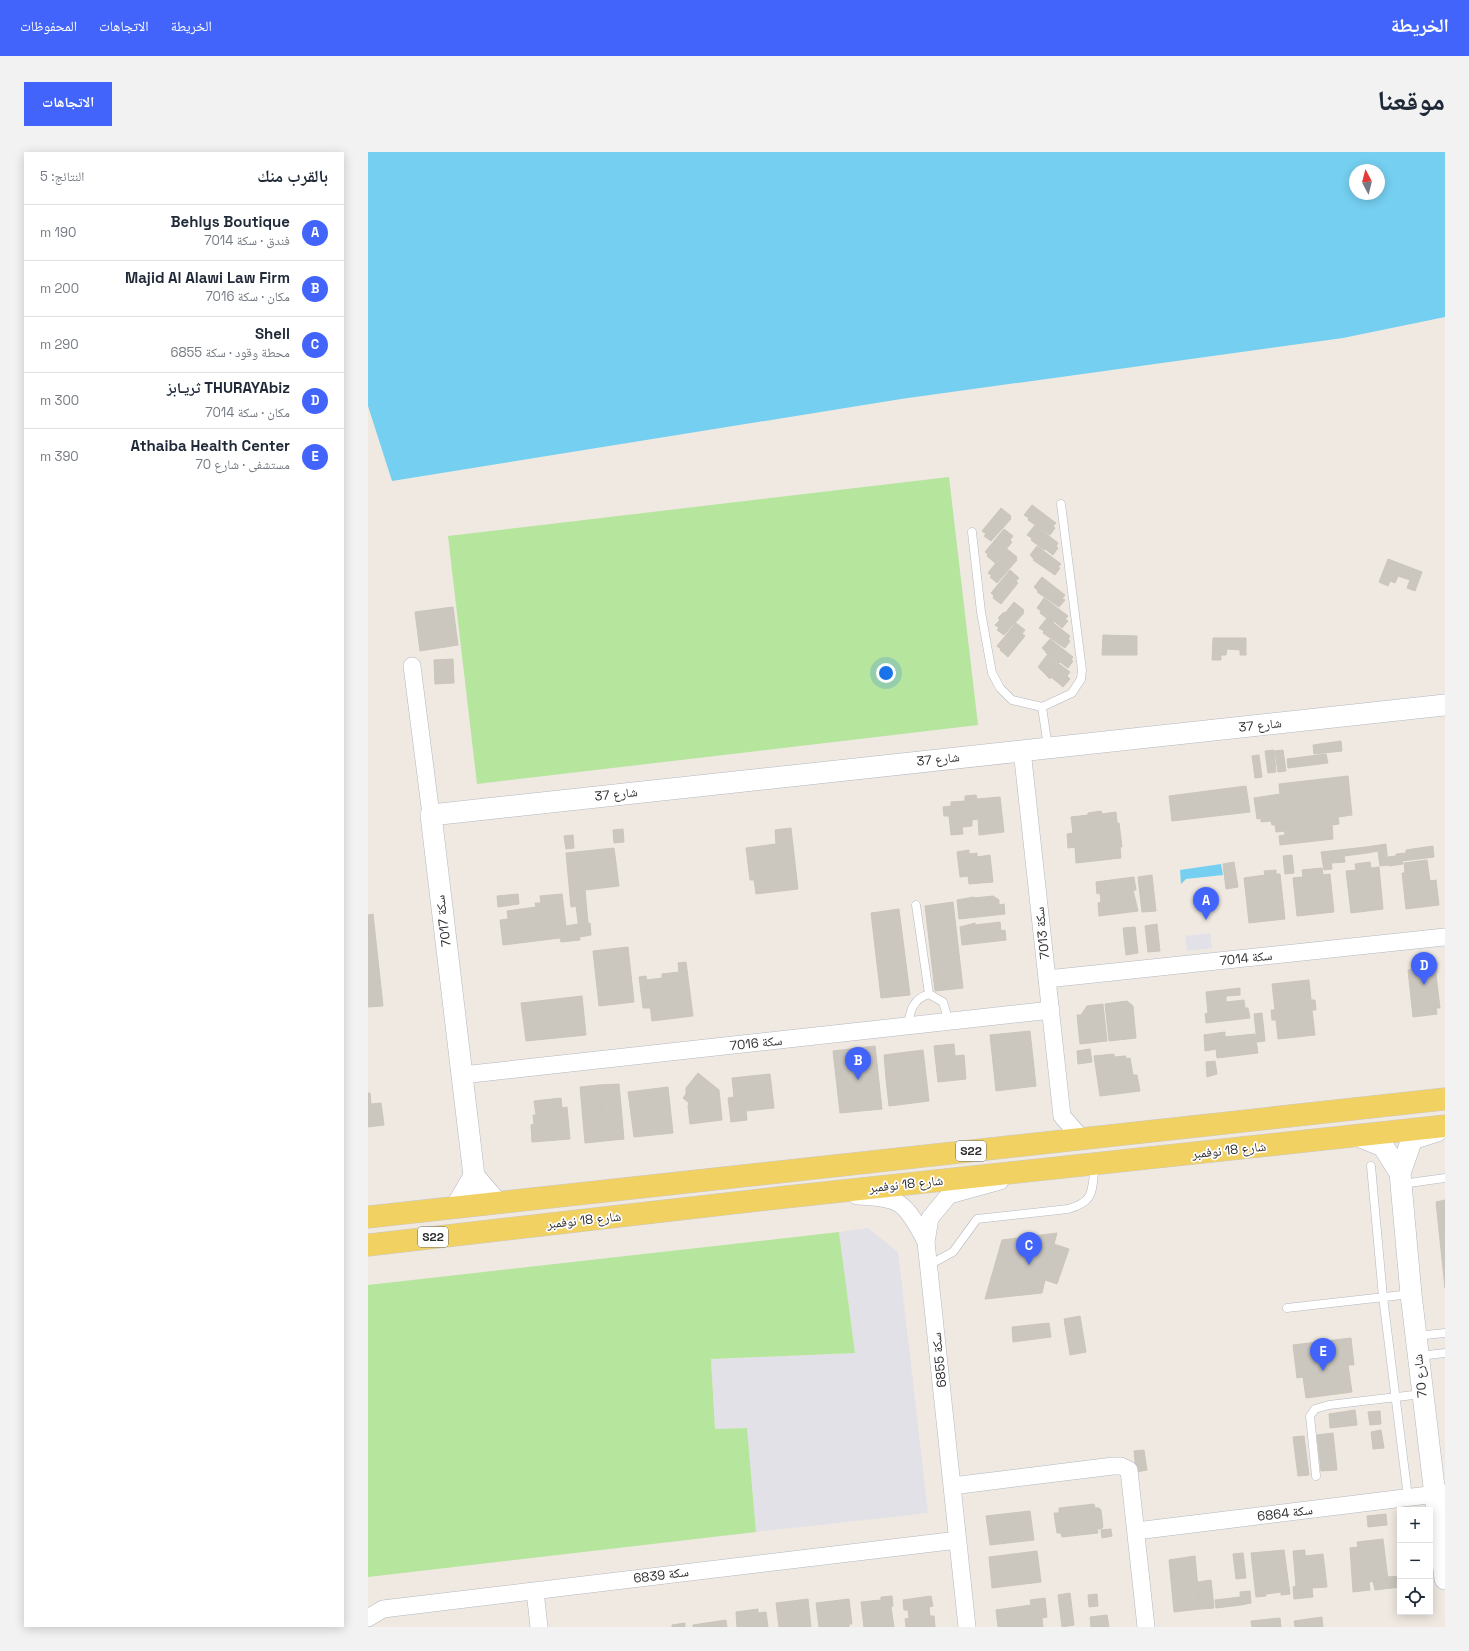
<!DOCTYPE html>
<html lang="ar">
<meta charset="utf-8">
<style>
body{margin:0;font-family:"Space Grotesk","Noto Naskh Arabic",sans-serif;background:#f2f2f3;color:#1f2937;direction:rtl}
.controls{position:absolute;right:12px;bottom:12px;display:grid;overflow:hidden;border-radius:0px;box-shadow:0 2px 10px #0003}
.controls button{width:36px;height:36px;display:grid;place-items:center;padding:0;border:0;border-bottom:1px solid #e0e1e3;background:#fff;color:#1f2937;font:20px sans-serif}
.compass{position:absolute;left:981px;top:12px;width:36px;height:36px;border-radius:50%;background:#fff;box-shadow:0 2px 10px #0003;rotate:353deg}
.you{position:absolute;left:518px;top:521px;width:14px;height:14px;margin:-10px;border:3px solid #fff;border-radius:50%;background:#1a73e8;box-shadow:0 0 0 6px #1a73e833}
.badge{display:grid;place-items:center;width:26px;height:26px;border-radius:50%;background:#4264fb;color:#fff;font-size:13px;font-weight:700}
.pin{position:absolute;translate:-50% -33px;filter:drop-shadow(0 1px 2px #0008)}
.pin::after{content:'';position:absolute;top:21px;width:14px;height:12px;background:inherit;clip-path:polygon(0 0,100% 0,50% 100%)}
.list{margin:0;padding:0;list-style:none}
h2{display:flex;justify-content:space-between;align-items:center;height:52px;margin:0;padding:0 16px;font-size:17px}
h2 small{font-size:13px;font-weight:400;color:#747a83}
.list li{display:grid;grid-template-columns:26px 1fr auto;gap:12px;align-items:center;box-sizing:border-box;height:56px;padding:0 16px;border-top:1px solid #e0e1e3}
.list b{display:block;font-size:15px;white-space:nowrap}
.list p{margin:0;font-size:13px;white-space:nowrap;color:#747a83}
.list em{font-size:13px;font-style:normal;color:#747a83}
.icon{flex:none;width:22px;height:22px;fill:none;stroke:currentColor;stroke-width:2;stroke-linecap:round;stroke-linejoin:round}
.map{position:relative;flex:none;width:1077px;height:1475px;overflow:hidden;direction:ltr;border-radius:0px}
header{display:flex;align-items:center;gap:24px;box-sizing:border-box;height:56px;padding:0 20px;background:#4264fb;color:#fff}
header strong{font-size:19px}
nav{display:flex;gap:22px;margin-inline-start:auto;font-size:14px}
.intro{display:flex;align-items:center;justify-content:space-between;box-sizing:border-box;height:96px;padding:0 24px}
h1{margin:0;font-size:28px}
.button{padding:10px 18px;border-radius:0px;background:#4264fb;color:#fff;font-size:14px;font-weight:700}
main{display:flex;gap:24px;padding:0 24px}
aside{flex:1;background:#fff;border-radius:0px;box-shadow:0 2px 10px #0003}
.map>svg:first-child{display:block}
</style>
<header>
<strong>الخريطة</strong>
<nav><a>الخريطة</a><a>الاتجاهات</a><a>المحفوظات</a></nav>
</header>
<div class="intro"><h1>موقعنا</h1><a class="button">الاتجاهات</a></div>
<main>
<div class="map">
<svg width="1077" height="1475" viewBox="0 0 1077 1475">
<rect width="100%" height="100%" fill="#efe9e1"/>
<!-- industrial -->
<path fill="#e3e1e8" d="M842 781 844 796 819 799 817 784Z
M500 1076 530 1100 560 1361 388 1380 379 1276 347 1277 343 1207 487 1201 471 1080Z"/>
<!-- green -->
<path fill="#b6e59e" d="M581 325 610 573 109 632 80 384Z
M471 1080 487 1201 343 1207 347 1277 379 1276 388 1380 0 1425V1133Z"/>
<!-- water -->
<path fill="#75cff0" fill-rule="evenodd" d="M0 0H1077V165L975 186 533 247 24 329 0 254ZM987 18H1011V42H987Z
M853 712 855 723 818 727 813 732 812 718Z"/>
<!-- building -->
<path fill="#cbc7bf" stroke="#cbc5ba" d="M664 353 688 371 685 374 687 376 682 383 660 368 661 366 656 363Z
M633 356 643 364 642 366 643 367 623 389 616 384 618 382 614 379Z
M667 373 690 391 688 394 690 396 685 403 677 397 676 398 663 388 664 386 659 383Z
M636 377 645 384 642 388 644 390 627 411 619 404 620 402 617 400Z
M669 394 693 412 690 415 692 416 687 423 665 408 666 407 662 403Z
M639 397 649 405 648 407 649 408 629 431 622 425 624 424 620 421Z
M1020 407 1054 420 1047 439 1039 436 1042 428 1030 424 1027 431 1022 429 1020 434 1011 430Z
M642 418 651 426 648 429 650 431 633 452 625 446 626 444 623 441Z
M674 425 697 443 694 447 697 448 691 455 669 440 670 439 666 435Z
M676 446 700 464 697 467 700 469 694 476 686 469 685 471 672 461 673 459 669 456Z
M646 450 656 458 655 460 656 461 636 483 629 478 631 476 627 473 632 468 630 466 636 460 637 461Z
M85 455 90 493 52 499 47 460Z
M679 466 702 484 700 487 702 489 697 496 675 481 676 479 671 476Z
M648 471 657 478 654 482 657 484 640 505 632 498 633 497 629 494Z
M735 483 769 484V503H734Z
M845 486H878V503H872V498L859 497 858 503H853V508H844Z
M682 487 705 505 703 508 705 509 700 516 692 510 691 511 678 501V500L674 496Z
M679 503 702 520 699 524 702 527 695 535 683 525 682 527 670 515Z
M85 507 86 531 67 532 66 508Z
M973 589 974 599 946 602 945 593Z
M906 598 908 620 900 621 897 599Z
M915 598 918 619 910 620 907 599Z
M958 602 960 611 920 616 919 607Z
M891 603 894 625 887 626 884 604Z
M980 624 984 663 970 665 971 672 964 673 965 687 912 693 911 684 917 683 916 679 908 680 907 673H904L903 669 893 670V666L889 667 886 646 912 642 911 632Z
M878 634 882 660 804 669 801 644Z
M608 643 609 647 632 645 636 680 611 683 610 667 604 668V674L594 675 595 682 583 683 581 664H576L575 655 583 654V650L597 649V644Z
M733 659 734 662 748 660 749 671H751L754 695H752L753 706 708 711 707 695 700 696 699 682 705 681 703 665 720 663V661Z
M423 676 430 737 388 742 386 728H382L378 696 408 692 407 678Z
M255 677 256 690 246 691 245 678Z
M205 683 206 696 198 697 196 684Z
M1018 692 1020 713 1012 714 1010 699 999 701 998 695Z
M1065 694 1066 705 1034 709 1035 712 1021 714 1020 705 1028 704V702L1038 701V698Z
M998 695 999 701 976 704 977 710 964 711 962 699Z
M246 696 251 734 217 738 220 771H222L223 783 212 785 208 754 203 755 198 701Z
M601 698V702L609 701V705L622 703 625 730 601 732 600 724 592 725 589 700Z
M962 699 964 717 956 718 953 700Z
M924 703 926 721 917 722 915 704Z
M1059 708 1062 729 1068 728 1071 753 1038 757 1034 721H1037L1036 711Z
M866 710 870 735 858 737 855 712Z
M1002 710 1003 716 1011 715 1015 757 983 761 978 719 988 718 987 712Z
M954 716 955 723 962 722 966 760 929 764 925 726 935 725 934 718Z
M908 718V722H912L917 767 881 771 876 726 897 723 896 719Z
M784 723 788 759 774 760 770 725Z
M766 725 768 738H765L770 759 731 764 730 751 733 750 732 741 729 742 728 730Z
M150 742 151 752 130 755 129 744Z
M194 742 198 774 210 772 212 788 193 790 192 786 135 793 132 768 140 767 139 759 168 755 167 751H173L172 744Z
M625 744 631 748V753L636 752 637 762 591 767 589 748 606 745V746Z
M585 750 595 836 567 839 557 754Z
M531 757 542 843 513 846 503 761Z
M5 762 15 854 0 855V763Z
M632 770 633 779 637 778 638 788 594 793 592 775 607 771V773Z
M789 772 792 799 780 800 777 774Z
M767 775 770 801 758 803 755 776Z
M260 795 266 850 231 854 225 799Z
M318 810 325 864 284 869 279 828 294 826V822L311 820 310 811Z
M1070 811 1068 823 1072 856H1068L1069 862 1045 865 1040 818 1058 816 1057 812Z
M278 824 282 856H275L271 825Z
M941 828 943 848H947L948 858H944L947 883 910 887 908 868H904L903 858H907L904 832Z
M872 836V843L858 844V850L876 848 877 856H880L882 866 838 871 837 862 840 861 838 840Z
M214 844 218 883 158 889 153 851Z
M759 849 765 854 768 886 741 889 737 852Z
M735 852 739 889 712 892 709 863H713L719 854Z
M894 861 897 889 889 890 886 862Z
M662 879 668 934 628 939 622 883Z
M857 880V885L847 886 848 897 837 899 836 883Z
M887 882 890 901 849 906 847 886Z
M586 892 587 904 596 903 598 927 570 930 566 894Z
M507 894 514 957 472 961 465 899Z
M722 897 724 910 710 912 709 899Z
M555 898 558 923 518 927 516 903Z
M746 902V905L758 904V907L762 906 765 923H769L772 939 732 944 726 904Z
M847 909 849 922 839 925 838 910Z
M330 921 351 938 354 968 322 972 320 954 321 951 315 946 318 942V936Z
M402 922 406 956 378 959 379 968 363 970 360 946 366 945 364 926Z
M558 923 561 949 521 954 518 927Z
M251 932 256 987 236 989 231 933Z
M231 933 236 989 217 991 212 935Z
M300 935 305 981 266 985 260 940Z
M0 941H2L3 952 13 951 16 973 0 975Z
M193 946 194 956 199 955 202 987 164 990 163 973 166 972 165 963H168L166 949Z
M1077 1048V1136L1068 1050Z
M689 1081 686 1092 701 1097 689 1132 677 1128 674 1141 617 1147 634 1088Z
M712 1164 718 1200 702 1203 696 1167Z
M681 1171 683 1185 645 1190 644 1175Z
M983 1186 986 1213H980L984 1240 938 1246 935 1225 929 1226 925 1193Z
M987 1258 989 1273 962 1276 961 1262Z
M1012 1259 1013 1272 1002 1273 1000 1260Z
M1013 1278 1016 1296 1005 1297 1003 1280Z
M965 1281 969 1318 953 1319 949 1283Z
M936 1284 941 1323 930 1324 925 1285Z
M776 1298 779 1318 768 1320 766 1299Z
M726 1352 727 1356H731L733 1358 735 1375 733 1377H729L730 1381 694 1385 693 1381H689L686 1361H691V1356Z
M662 1359 666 1388 622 1393 618 1364Z
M1018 1362 1019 1373 1000 1375 999 1364Z
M743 1377 744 1384 734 1386 733 1378Z
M1015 1387 1020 1428 1001 1430 1002 1438 985 1440 982 1396 990 1395 989 1390Z
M916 1398 922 1442 913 1443V1440L898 1442V1444L888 1445 883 1401Z
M937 1398V1404L955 1402 959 1435 944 1436 945 1445 926 1447 925 1435 928 1434 925 1399Z
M669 1399 673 1430 624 1436 621 1405Z
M875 1401 878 1426 868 1427 865 1402Z
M827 1404 832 1457 806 1460 801 1408Z
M1032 1424V1435L1007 1438 1005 1429 1020 1428V1425Z
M843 1428 846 1456 832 1457 830 1430Z
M882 1439 883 1451 873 1453 872 1440Z
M702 1441 706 1473 694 1475 690 1443Z
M729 1442 730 1454 721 1455 720 1443Z
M524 1444 525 1454 523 1455 526 1475H496L493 1450 513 1448V1445Z
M563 1444 565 1454 561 1455 562 1464H566L567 1475H538L537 1467 541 1466 540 1458H536L535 1448Z
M872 1445 873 1453 848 1456 847 1448Z
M677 1446 679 1465 674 1466 675 1475H630L628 1458 663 1453 662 1448Z
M440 1447 443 1475H411L408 1451Z
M481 1447 484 1472H481V1475H451L448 1451Z
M390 1457V1461L398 1460 400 1475H369L368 1460Z
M739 1463 741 1475H723L722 1465Z
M954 1465 955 1475H927L926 1469Z
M912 1466 913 1475H884L883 1469Z
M358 1468 359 1475H325V1473Z
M317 1471V1475H304V1473Z"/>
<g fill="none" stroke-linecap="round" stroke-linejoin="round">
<!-- service casing -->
<g stroke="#b4b7c1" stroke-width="9">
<path id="service" d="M604 380 613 460 624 521 632 536 644 548 674 555 704 541 713 527 714 518 693 352
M674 555 680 595
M548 753 561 842 575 850 581 870
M540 874C542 858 545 847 561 842
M1003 1014 1015 1145 1040 1345
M1034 1032 1077 1026
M561 1113 585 1100 609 1067 700 1057C728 1049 723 1039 727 1013
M919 1156 1043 1142
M1048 1184 1077 1181
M1051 1204 1077 1201
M948 1324 942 1264 947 1257 961 1253 1054 1242"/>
</g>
<!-- minor casing -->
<g stroke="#b4b7c1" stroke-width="18">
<path id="minor" d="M44 514 63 663
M654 598 694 964 714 987
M679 827 1077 785
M94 923 683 858
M489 1044C499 1044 522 1046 530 1051 542 1058 552 1078 558 1090
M584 1334 745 1314H753L761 1318 778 1475
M768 1379 1077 1341
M167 1439 171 1475
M0 1466 15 1457 590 1388
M599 1475 558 1090 562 1066 581 1043 632 1029"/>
</g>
<!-- tertiary casing -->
<g stroke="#b4b7c1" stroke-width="22">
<path id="tertiary" d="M1069 979 1044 987 1032 1021 1043 1142 1077 1427
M990 984 1015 994 1032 1021
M129 1051 106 1024 63 663 1077 553
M88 1055 106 1024"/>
</g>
<!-- primary casing -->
<g stroke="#c9c9c9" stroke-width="23">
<path id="primary" d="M0 1065 1077 947
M0 1093 409 1046 1077 974"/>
</g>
<!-- service -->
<use href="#service" stroke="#fff" stroke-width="8"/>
<!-- minor -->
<use href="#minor" stroke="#fff" stroke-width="17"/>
<!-- tertiary -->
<use href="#tertiary" stroke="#fff" stroke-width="21"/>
<!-- primary -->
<use href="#primary" stroke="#f2d163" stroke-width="22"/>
</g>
<g text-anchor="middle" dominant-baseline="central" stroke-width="3.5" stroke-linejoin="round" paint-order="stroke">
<!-- shield labels -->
<g fill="#fff" stroke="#6d6d6d" stroke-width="1">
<rect x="588" y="989" width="30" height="20" rx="3"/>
<rect x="50" y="1075" width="30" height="20" rx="3"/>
</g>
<g font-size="12" font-weight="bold" fill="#2e2e2e">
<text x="603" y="999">S22</text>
<text x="65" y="1085">S22</text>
</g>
<!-- street labels -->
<g font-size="13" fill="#2e2e2e" stroke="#fff">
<text transform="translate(892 573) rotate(-6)">شارع 37</text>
<text transform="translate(570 607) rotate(-6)">شارع 37</text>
<text transform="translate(248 642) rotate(-6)">شارع 37</text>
<text transform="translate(75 769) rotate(-97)">سكة 7017</text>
<text transform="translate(674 781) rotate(-96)">سكة 7013</text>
<text transform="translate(878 806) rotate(-6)">سكة 7014</text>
<text transform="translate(388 891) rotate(-6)">سكة 7016</text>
<text transform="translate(861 998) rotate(-6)">شارع 18 نوفمبر</text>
<text transform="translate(538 1032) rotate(-6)">شارع 18 نوفمبر</text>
<text transform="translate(216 1068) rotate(-6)">شارع 18 نوفمبر</text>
<text transform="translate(571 1208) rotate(-96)">سكة 6855</text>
<text transform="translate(1052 1224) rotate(-96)">شارع 70</text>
<text transform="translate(917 1361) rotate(-7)">سكة 6864</text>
<text transform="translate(293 1423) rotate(-7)">سكة 6839</text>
</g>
</g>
</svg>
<div class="controls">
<button>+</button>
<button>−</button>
<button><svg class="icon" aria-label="locate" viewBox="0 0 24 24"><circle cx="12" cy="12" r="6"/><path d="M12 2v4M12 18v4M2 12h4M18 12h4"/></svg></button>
</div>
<svg class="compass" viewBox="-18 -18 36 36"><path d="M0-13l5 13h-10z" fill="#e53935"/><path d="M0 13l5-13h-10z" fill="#747a83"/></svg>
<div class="you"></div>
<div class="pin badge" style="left:838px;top:768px">A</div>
<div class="pin badge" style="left:490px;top:928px">B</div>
<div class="pin badge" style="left:661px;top:1113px">C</div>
<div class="pin badge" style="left:1056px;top:833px">D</div>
<div class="pin badge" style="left:955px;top:1219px">E</div>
</div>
<aside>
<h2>بالقرب منك<small>النتائج: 5</small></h2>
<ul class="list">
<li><span class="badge">A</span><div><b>Behlys Boutique</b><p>فندق · سكة 7014</p></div><em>190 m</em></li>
<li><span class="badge">B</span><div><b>Majid Al Alawi Law Firm</b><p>مكان · سكة 7016</p></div><em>200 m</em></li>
<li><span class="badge">C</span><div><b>Shell</b><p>محطة وقود · سكة 6855</p></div><em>290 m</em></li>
<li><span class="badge">D</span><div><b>THURAYAbiz ثريـابز</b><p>مكان · سكة 7014</p></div><em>300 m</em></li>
<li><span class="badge">E</span><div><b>Athaiba Health Center</b><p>مستشفى · شارع 70</p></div><em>390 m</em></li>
</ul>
</aside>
</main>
